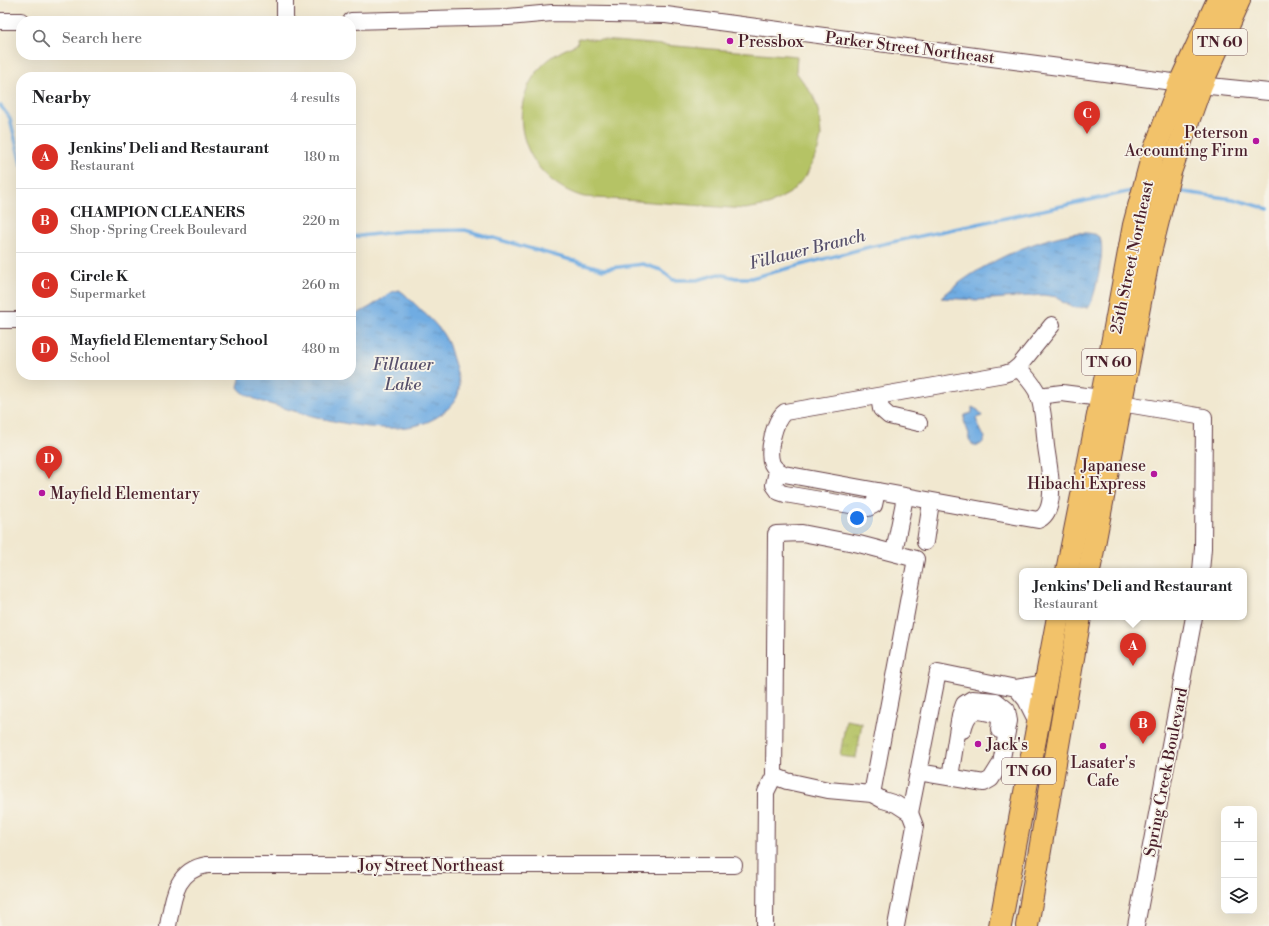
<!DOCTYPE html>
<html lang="en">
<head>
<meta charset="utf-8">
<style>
  :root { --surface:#fff; --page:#f2f2f2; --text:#202124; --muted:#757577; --line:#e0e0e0; --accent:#d93025 }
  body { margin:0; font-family:"Libre Bodoni",serif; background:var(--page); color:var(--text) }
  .controls { position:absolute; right:12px; bottom:12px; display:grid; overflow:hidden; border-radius:8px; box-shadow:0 4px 16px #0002 }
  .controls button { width:36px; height:36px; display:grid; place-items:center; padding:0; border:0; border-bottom:1px solid var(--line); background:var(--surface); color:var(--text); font:20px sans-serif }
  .you { position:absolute; left:857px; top:518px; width:14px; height:14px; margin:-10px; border:3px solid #fff; border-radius:50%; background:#1a73e8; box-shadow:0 0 0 6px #1a73e833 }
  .badge { display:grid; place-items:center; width:26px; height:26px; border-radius:50%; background:var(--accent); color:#fff; font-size:13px; font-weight:700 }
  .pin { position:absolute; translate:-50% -33px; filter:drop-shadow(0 1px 2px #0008) }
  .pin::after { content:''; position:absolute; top:21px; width:14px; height:12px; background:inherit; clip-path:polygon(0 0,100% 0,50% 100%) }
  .popup { position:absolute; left:1019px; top:568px; width:228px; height:52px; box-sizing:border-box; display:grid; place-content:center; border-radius:8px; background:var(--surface); filter:drop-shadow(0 1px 3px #0005); font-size:13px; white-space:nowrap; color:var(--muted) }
  .popup b { font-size:15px; color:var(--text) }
  .popup::after { content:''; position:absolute; left:50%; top:100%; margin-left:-8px; border:8px solid transparent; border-top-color:var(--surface) }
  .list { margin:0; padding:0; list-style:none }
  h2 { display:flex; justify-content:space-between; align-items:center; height:52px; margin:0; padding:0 16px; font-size:17px }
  h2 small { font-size:13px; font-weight:400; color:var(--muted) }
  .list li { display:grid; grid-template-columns:26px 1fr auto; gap:12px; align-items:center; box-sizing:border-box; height:64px; padding:0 16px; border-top:1px solid var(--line) }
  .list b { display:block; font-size:15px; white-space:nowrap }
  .list p { margin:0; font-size:13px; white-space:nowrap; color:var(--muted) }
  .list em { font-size:13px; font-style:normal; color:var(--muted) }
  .icon { flex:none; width:22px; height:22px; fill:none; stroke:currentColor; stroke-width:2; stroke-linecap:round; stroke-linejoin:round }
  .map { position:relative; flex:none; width:1269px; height:926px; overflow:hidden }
  .search { position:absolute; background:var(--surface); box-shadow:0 4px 16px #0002; left:16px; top:16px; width:340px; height:44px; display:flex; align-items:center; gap:10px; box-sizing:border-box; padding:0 14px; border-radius:16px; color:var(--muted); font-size:15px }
  .panel { position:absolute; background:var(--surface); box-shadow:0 4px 16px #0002; left:16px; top:72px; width:340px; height:308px; border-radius:16px }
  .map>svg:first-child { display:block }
  .grass { fill:url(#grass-tufts); stroke:#807148 }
  .garden { fill:#b5c365; stroke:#807148 }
  .water { fill:url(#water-ripples); stroke:#5d6686 }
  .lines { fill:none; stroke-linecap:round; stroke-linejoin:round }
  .stream { stroke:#70ace2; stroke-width:3.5 }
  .minor-casing { stroke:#633d44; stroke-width:18 }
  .highway-casing { stroke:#633d44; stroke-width:24 }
  .minor { stroke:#fff; stroke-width:16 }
  .highway { stroke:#f2c26a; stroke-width:22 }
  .poi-dot { fill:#b5179e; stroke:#f7f3e8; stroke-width:1.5 }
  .labels { text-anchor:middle; stroke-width:3.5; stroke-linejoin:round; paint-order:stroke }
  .shield { fill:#f7f3e8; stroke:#7e5f64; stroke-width:1 }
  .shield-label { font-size:15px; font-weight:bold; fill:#4a1f2b }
  .poi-label { font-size:16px; fill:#4a1f2b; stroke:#f7f3e8; text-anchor:start }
  .street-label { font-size:16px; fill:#4a1f2b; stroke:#f7f3e8 }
  .water-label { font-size:17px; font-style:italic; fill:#57506b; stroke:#f7f3e8 }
</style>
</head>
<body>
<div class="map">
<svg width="1269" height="926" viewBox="0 0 1269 926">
  <defs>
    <pattern id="grass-tufts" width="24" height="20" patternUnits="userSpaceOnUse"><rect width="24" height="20" fill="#b5c365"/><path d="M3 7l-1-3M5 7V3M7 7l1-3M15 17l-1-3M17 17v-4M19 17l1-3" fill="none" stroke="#9da758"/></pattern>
    <pattern id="water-ripples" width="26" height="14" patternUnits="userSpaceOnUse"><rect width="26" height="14" fill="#70ace2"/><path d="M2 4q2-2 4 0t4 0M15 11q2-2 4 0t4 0" fill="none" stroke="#5e8bb7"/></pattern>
  </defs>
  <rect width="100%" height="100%" fill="#f7f3e8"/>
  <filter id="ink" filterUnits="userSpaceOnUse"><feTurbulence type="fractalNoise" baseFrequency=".025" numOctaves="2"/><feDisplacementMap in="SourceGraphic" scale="8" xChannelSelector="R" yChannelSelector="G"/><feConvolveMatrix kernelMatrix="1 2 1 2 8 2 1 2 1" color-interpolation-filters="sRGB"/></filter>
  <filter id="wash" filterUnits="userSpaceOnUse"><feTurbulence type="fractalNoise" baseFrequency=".012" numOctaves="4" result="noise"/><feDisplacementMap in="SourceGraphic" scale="16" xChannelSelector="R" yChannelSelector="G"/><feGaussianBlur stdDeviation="0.9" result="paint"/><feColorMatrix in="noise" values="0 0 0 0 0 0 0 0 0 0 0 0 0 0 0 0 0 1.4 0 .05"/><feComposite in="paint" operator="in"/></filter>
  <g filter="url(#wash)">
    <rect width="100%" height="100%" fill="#f1e8d0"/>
    <!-- grass -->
    <path class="grass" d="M846,720L862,723L856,758L840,756Z"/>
    <!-- garden -->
    <path class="garden" d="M578,38L797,56L796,72L814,97L819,114L821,136L818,150L806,176L790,193L768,205L745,209L584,197C523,180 498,105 548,60C557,53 567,48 577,44Z"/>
    <!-- water -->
    <g class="water">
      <path d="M1077,233C1083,233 1094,232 1099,237C1107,245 1095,297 1089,307L1076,308L1062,302L1057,297L1043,295L978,300L941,298C974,267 1032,239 1077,233Z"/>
      <path d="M399,290C405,293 410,300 415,304C430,319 446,331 451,352C454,364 462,382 458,394C456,401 449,408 443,413C406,443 331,421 290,410C276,405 246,400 238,387L241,375H351V317L370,307L392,292Z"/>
      <path d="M972,407L978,410L982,416L976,418L980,431L985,437C983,450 966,447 969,434L964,421L965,415L972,413Z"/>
    </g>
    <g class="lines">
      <!-- stream -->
      <g class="stream">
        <path d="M0,105L10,118L21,164"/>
        <path d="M1177,191L1233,199L1269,209"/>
        <path d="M351,237L404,231L465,230L603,269L643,264L661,270L673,280H697L719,274L736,278H751L869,247L1132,191"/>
      </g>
    </g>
  </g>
  <g filter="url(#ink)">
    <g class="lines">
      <defs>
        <g id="minor">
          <path d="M285,0V21"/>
          <path d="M0,21H21"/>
          <path d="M351,21L508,17L552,13L666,15L1180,83L1269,92"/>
          <path d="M0,320H21"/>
          <path d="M1018,367C1025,376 1034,384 1038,394C1044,410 1044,429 1046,446C1048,464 1060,511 1038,520L784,474C779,471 775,470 772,464C767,452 774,420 785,412L1004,374L1013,371L1019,366L1052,325"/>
          <path d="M1038,396L1062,393L1101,398"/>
          <path d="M879,397L881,409L889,416L919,423"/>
          <path d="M1121,403L1204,417L1203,548L1201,571"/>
          <path d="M777,471L774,485L779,492L785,494L868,508L874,505L877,491"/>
          <path d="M925,542L931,502"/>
          <path d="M894,552L905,497"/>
          <path d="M1016,688L1026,700L1038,724"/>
          <path d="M963,730C969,706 978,710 997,715L1000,721L999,730"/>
          <path d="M918,772L984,783L991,779L1001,763L1009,721L1007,710L996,701L972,699L964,704L960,715L950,777"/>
          <path d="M774,776L787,781L828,790L872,794L883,800L896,804L910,813L915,826L896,926"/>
          <path d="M910,813L938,672L1016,688L1046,683"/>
          <path d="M168,926C173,899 175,870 207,865H734"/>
          <path d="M765,926L766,792L774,776L776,534L802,533L859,544L916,559L872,794"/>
          <path d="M1136,926L1194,617"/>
        </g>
        <g id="highway">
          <path d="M1067,571L1109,360L1134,225L1153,154L1180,83L1218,0"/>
          <path d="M1089,571L1147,265L1170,172L1201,85L1239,0"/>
          <path d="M1000,926L1058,617"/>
          <path d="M1027,926L1080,617"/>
        </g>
      </defs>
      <!-- minor casing -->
      <use href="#minor" class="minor-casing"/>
      <!-- highway casing -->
      <use href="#highway" class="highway-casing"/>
      <!-- minor -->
      <use href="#minor" class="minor"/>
      <!-- highway -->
      <use href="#highway" class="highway"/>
    </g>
  </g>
  <!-- markers -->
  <g class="poi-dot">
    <circle cx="730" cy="41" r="4"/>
    <circle cx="1256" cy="141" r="4"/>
    <circle cx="1154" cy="474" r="4"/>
    <circle cx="42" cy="493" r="4"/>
    <circle cx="978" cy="744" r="4"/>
    <circle cx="1103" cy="746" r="4"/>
  </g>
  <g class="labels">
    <!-- shield labels -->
    <g class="shield">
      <rect x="1193" y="29" width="54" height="26" rx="3"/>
      <rect x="1082" y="349" width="54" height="26" rx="3"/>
      <rect x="1002" y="758" width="54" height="26" rx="3"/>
    </g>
    <g class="shield-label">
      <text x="1220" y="47">TN 60</text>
      <text x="1109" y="367">TN 60</text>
      <text x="1029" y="776">TN 60</text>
    </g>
    <!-- poi labels -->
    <g class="poi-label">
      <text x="738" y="47">Pressbox</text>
      <text x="1248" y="138" text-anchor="end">Peterson<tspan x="1248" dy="18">Accounting Firm</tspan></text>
      <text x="1146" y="471" text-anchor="end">Japanese<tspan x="1146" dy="18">Hibachi Express</tspan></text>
      <text x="50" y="499">Mayfield Elementary</text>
      <text x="986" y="750">Jack's</text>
      <text x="1103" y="768" text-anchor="middle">Lasater's<tspan x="1103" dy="18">Cafe</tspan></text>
    </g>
    <!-- street labels -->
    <g class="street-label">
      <text transform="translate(910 47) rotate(7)" y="6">Parker Street Northeast</text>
      <text transform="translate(1131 257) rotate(-78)" y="6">25th Street Northeast</text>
      <text transform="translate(1165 772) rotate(-79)" y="6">Spring Creek Boulevard</text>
      <text x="431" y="871">Joy Street Northeast</text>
    </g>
    <!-- water labels -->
    <g class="water-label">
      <text transform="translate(807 249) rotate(-14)" y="6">Fillauer Branch</text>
      <text x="403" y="370">Fillauer<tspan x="403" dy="20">Lake</tspan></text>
    </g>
  </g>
</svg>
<div class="controls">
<button>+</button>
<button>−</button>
<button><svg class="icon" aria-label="layers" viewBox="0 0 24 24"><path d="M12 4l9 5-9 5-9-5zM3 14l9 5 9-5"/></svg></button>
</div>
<div class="you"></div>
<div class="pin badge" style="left:1133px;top:666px">A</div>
<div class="popup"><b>Jenkins' Deli and Restaurant</b>Restaurant</div>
<div class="pin badge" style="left:1143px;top:744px">B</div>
<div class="pin badge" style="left:1087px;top:134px">C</div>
<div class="pin badge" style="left:49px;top:479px">D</div>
<div class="search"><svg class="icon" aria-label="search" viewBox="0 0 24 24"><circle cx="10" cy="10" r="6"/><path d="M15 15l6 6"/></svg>Search here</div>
<section class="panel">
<h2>Nearby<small>4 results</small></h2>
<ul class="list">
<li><span class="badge">A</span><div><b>Jenkins' Deli and Restaurant</b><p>Restaurant</p></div><em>180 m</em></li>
<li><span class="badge">B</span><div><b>CHAMPION CLEANERS</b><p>Shop · Spring Creek Boulevard</p></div><em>220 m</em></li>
<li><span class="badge">C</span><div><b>Circle K</b><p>Supermarket</p></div><em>260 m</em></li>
<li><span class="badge">D</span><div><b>Mayfield Elementary School</b><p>School</p></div><em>480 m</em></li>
</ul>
</section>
</div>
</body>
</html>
